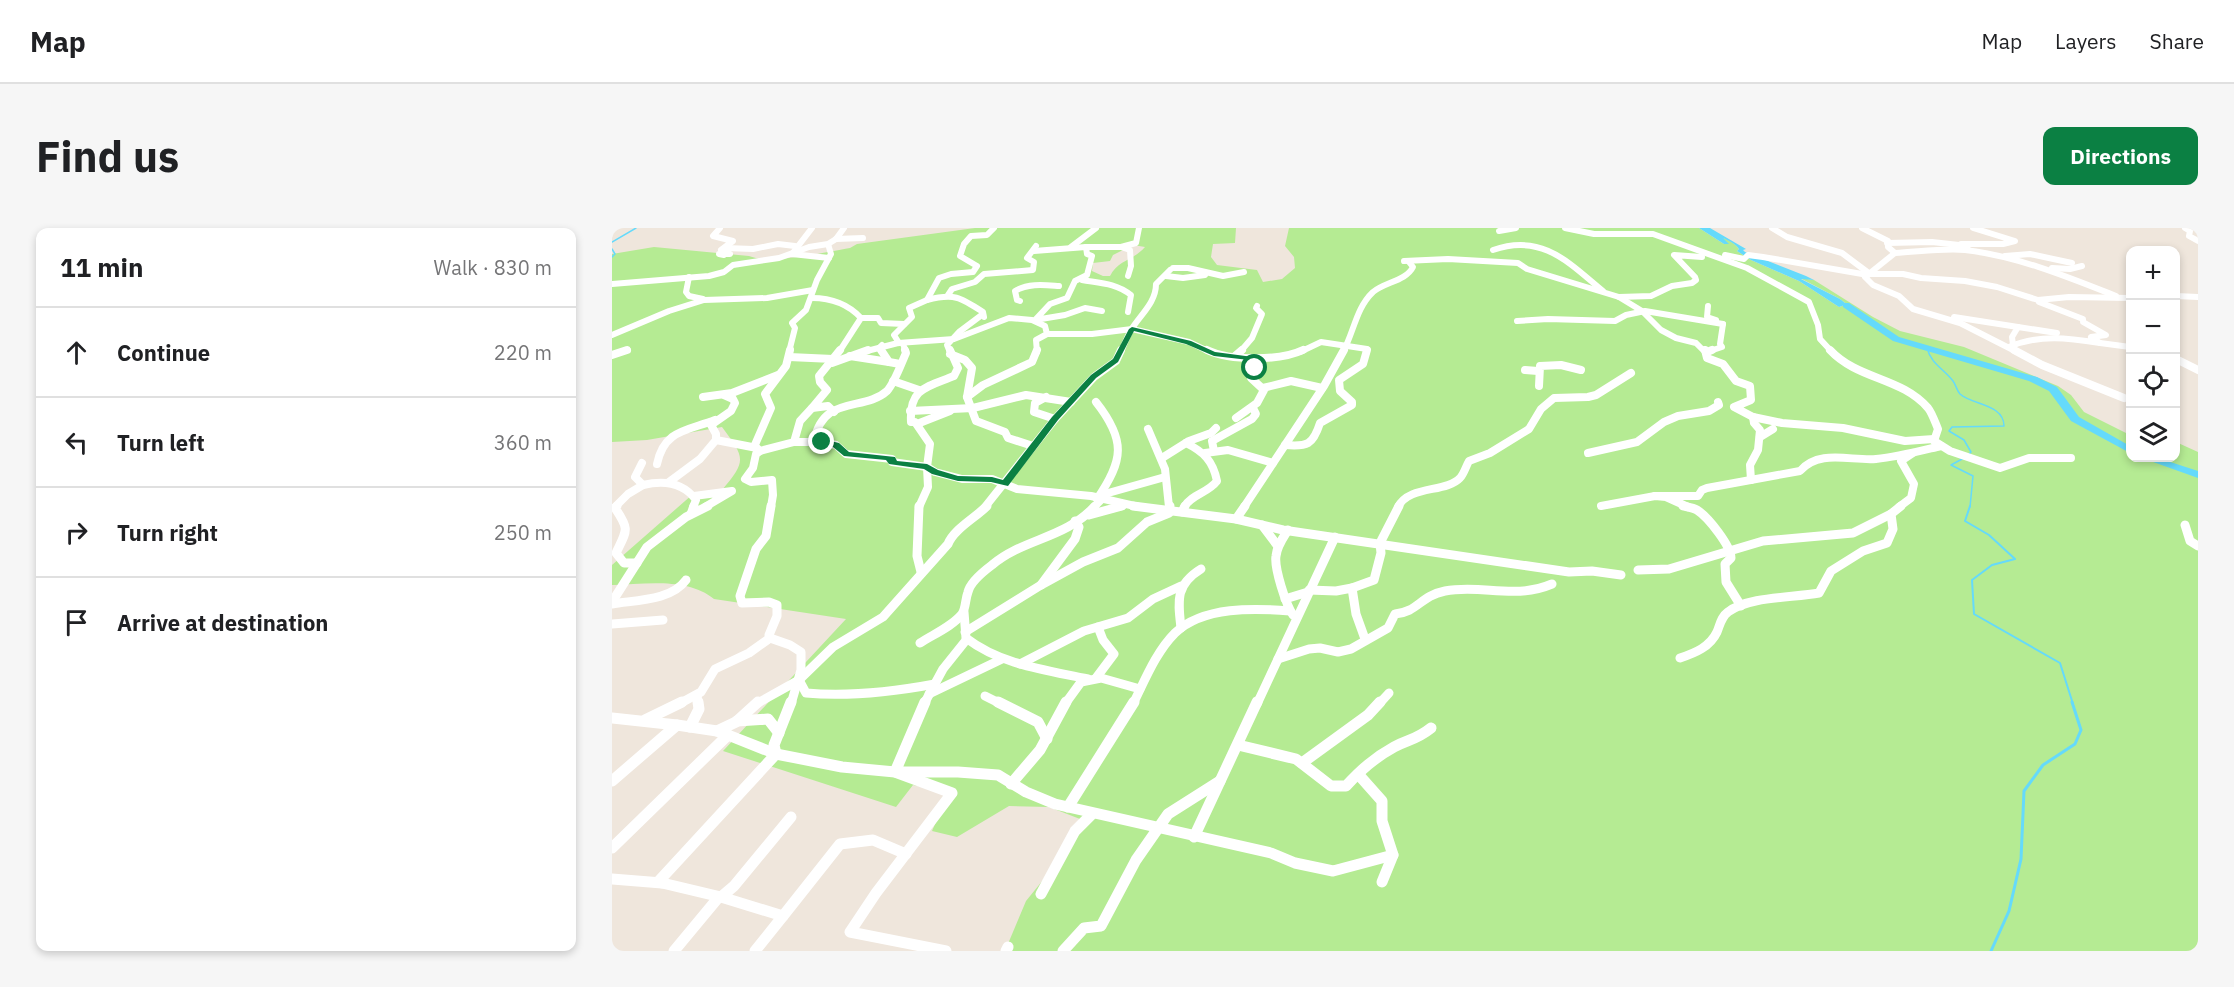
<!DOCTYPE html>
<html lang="en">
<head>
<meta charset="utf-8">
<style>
  :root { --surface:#fff; --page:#f6f6f6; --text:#202124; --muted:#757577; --line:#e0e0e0; --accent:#0b8043 }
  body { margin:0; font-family:"IBM Plex Sans",sans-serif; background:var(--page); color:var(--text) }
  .controls { position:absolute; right:18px; top:18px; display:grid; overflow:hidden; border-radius:12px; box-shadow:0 3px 9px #0003 }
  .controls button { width:54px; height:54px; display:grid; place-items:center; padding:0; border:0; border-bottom:2px solid var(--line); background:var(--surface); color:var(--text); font:30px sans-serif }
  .stop { position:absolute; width:18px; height:18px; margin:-14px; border:4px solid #0b8043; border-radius:50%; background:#fff }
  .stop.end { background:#0b8043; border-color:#fff; box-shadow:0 2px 6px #0008 }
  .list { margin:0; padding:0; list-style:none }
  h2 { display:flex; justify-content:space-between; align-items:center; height:78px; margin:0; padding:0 24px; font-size:26px }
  h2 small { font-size:20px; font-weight:400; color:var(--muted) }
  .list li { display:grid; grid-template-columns:39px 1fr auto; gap:18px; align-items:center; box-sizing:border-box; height:90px; padding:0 24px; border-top:2px solid var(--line) }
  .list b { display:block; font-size:22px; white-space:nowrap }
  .list em { font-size:20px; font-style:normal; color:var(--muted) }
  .icon { flex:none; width:33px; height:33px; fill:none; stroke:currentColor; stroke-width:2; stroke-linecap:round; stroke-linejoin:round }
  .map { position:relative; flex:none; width:1586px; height:723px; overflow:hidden; border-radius:12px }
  header { display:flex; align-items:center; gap:36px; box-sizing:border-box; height:84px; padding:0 30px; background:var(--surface); border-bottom:2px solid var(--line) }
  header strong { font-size:28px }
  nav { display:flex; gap:33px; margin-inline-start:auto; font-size:21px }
  .intro { display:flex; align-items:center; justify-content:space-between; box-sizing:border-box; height:144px; padding:0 36px }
  h1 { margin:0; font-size:42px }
  .button { padding:15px 27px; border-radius:12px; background:var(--accent); color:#fff; font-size:21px; font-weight:700 }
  main { display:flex; gap:36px; padding:0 36px }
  aside { flex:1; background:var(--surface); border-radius:12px; box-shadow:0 3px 9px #0003 }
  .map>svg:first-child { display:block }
  .green { fill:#b5eb93; fill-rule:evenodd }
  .water { fill:#65dafb }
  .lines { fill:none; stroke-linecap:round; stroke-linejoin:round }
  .stream-far2 { stroke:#65dafb; stroke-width:1.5 }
  .stream-far1 { stroke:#65dafb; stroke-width:2 }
  .stream { stroke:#65dafb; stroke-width:3 }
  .river { fill:#65dafb; fill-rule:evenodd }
  .street-far3 { stroke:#fff; stroke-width:6 }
  .street-far2 { stroke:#fff; stroke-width:8 }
  .street-far1 { stroke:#fff; stroke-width:9 }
  .street { stroke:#fff; stroke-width:11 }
  .route { fill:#0b8043 }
</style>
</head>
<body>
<header>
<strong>Map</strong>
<nav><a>Map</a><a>Layers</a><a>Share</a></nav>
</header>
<div class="intro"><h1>Find us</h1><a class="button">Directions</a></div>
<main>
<aside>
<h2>11 min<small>Walk · 830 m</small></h2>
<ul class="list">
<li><svg class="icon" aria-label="ahead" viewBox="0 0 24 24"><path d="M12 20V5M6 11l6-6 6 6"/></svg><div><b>Continue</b></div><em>220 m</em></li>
<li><svg class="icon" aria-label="left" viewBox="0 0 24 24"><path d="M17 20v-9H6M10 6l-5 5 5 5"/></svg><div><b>Turn left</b></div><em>360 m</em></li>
<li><svg class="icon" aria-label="right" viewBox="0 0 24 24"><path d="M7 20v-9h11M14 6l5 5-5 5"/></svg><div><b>Turn right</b></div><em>250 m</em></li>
<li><svg class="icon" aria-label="arrive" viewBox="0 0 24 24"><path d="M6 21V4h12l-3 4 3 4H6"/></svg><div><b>Arrive at destination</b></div></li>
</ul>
</aside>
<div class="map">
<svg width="1586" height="723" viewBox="0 0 1586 723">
  <rect width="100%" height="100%" fill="#efe6dc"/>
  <!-- green -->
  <path class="green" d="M363,0H624L623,15L601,16L599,29L605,37L645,42L651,54L670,51L683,40L682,29L673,18L677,0H1087L1112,16L1110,9C1116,12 1123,15 1127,21L1125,23L1139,32L1187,53L1227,79L1233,77L1280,110L1292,112L1280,109L1265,95L1252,90L1228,71L1188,50L1202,52L1261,89L1288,103L1352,119L1446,158L1459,167L1472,184L1518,207V230H1564V214L1586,224V723H393L414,673L431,652L468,591L437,579L397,578L345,609L320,603L337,564L301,557L284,579L111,523L234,391L102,371C76,349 32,356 0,357V337L81,266L110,262C136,232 132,229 110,199L35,212L0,214V26L42,19L137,28C159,37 213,24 238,20L245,16ZM521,17L533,19C522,32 506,32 498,48H491L480,43L481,35L498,33L501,27Z"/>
  <!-- water -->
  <path class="water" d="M1087,0H1098L1134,21L1131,22L1133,24L1194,48L1202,52L1189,51L1228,71L1252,90L1266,96L1280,109L1296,113L1280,110L1233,77L1227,79L1187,53L1139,32L1125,23L1127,21C1123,15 1117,13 1111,10L1117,16H1112Z"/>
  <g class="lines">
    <!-- stream-far2 -->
    <g class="stream-far2">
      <path d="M0,14L24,0"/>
      <path d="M0,21L3,26L0,29"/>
      <path d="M1315,120C1319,136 1332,141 1341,153C1344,157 1345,163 1348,166C1360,177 1392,176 1392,198L1340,199L1337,203L1352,212L1359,224L1356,227"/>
      <path d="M1352,230L1339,237L1361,248L1358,279"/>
    </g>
    <!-- stream-far1 -->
    <path class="stream-far1" d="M1358,278L1353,293L1377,307L1403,331L1380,337L1360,352L1362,386L1448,435L1461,476"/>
    <!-- stream -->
    <path class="stream" d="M1379,723L1397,683L1409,631L1412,563L1431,537L1463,516L1469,502L1460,474"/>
    <!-- river -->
    <g class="river">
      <path d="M1231,75H1237L1287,109L1425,149L1445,159L1467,189L1518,218V225L1459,193L1437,163L1417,153L1281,113L1231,79Z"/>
      <path d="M1530,230H1546L1586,243V250Z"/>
    </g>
    <!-- street-far3 -->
    <g class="street-far3">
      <path d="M108,0L101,8L121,13L109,22L118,26H107L112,27"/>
      <path d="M200,0L180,26L217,30"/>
      <path d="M953,0L982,6H1041L1135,40L1197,74L1206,97L1208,111L1220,124"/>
      <path d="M1160,0L1175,9L1230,25L1258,46H1291L1309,50L1353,53L1385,59L1426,72L1457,69L1518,70"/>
      <path d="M1250,0L1276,13V19L1283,25L1253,49L1261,57L1287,68L1301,81L1348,95L1405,124"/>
      <path d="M1573,0L1578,3L1577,8L1586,13"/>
      <path d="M887,3L904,0"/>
      <path d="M224,11L251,10"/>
      <path d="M1275,15L1320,14L1356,18"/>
      <path d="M1349,16H1391L1403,13L1361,0"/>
      <path d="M459,19L484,0"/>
      <path d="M474,19H509L524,15L527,0"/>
      <path d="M509,19L518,22L519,38L516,48"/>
      <path d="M113,20L141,21L166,16L183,18"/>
      <path d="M881,22C930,5 956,34 991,63"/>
      <path d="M422,23L474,19L475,26L480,28L475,47L463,53L455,70L438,76L423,92L453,87L473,80L490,83"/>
      <path d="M1283,25C1306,24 1330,20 1353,22C1405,28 1456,49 1504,68"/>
      <path d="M1113,27L1132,31L1136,27L1151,29L1256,47"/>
      <path d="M1393,28L1418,26L1460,35"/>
      <path d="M792,33L836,31L906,35L915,41L1007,69L1030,83L1049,102L1064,110L1084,115L1093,124"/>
      <path d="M561,40H576L611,48L632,44"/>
      <path d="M1440,40L1458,41L1470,38"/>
      <path d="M554,48L571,50L593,47"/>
      <path d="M77,49L74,64L77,68L91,71"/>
      <path d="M470,52C488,55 504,55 519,67L516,84"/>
      <path d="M0,56L97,48L112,44L121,37L167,30L197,19L216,16L224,11L232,0"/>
      <path d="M336,67L340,61L363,54L372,46L421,42L422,34L415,30L424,18"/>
      <path d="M1564,68L1586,69"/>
      <path d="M1007,69L1039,68L1060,58L1080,55L1084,52L1083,49L1062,27L1090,29"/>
      <path d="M200,70C219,70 236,76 249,90H266L269,95L292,96"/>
      <path d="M315,72C342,65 348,69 371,84L372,89"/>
      <path d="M408,73L405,72L403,63C417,55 432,57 447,58"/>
      <path d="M1096,78L1095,89L1104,92"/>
      <path d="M1342,89L1406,99L1400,109L1401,117"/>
      <path d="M905,93L936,91L1003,93L1014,87L1033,83L1111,96"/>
      <path d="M1406,99L1445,105"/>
      <path d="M435,106H480L520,101L577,114L598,124"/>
      <path d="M0,107L57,83L92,72L155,70L201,62"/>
      <path d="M287,115L282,107L300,89L297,80L315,72L327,50L339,46L361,44L365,38L348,28L352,16L359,8L375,7L382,0"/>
      <path d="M1488,115L1518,119"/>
      <path d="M291,116L294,124"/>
      <path d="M1397,119C1427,106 1457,110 1488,115L1479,109L1494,107L1471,94V91L1427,74"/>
      <path d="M10,124L16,122"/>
      <path d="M177,124L183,100L180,95L194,82L205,52L219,26L216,16"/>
      <path d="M227,124L249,90"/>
      <path d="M251,124L286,115L342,111L397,90L420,92L433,98L435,106L424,112L425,124"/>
      <path d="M270,124L267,120L270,117"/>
      <path d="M338,124L335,117L347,104L371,86"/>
      <path d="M509,124C512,117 515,109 519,102C528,87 544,75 544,56L558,42"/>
      <path d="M628,124L640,110L650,86L644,80L645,78"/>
      <path d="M688,124L709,114L755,121V124"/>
      <path d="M731,124C742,104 744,80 761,64C773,54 794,53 801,39L797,34"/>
      <path d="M1095,124L1110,119L1108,116L1111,96"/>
    </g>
    <!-- street-far2 -->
    <g class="street-far2">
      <path d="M269,122L277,134L288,136"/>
      <path d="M595,122C618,133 668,133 691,122"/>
      <path d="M1093,122L1095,130L1111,136L1124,153L1138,158L1139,172L1122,179L1141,189L1170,195L1231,200L1293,213L1322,211"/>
      <path d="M1218,122C1246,152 1289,149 1316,180C1320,185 1323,194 1326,201L1322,213L1338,223L1388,240L1417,230H1459"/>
      <path d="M1402,122L1430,137L1512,170"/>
      <path d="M1095,124L1100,122"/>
      <path d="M338,126L353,132L360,140L355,169L364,193L393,204L396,210L421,218"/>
      <path d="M0,127L15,122"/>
      <path d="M238,128L277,134"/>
      <path d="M623,128L630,122"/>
      <path d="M177,129L221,131"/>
      <path d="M1564,131L1586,142"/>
      <path d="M220,135L256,122"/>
      <path d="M913,142L926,143"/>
      <path d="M281,153L307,162"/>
      <path d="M927,158L928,138L949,137L969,142"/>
      <path d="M651,160L679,153L710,160"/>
      <path d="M112,167L121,171L123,175L119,183L99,197L104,206V212L145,220L148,223L144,226L141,240L133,251L139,254L160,252L161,267L159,279"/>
      <path d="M91,169L120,165L166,147"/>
      <path d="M355,169L371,157L420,134L425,122"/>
      <path d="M434,169L423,175L422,184L443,191"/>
      <path d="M484,174C514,212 512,232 485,271"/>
      <path d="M298,183L361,180L414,167L459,174"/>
      <path d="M222,184L216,178L200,180L215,162L208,154L207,148L228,122"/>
      <path d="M624,190L645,175L652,162L639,150L646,134L639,130"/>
      <path d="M305,196L338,183"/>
      <path d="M536,201L553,241L557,279"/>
      <path d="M1148,209L1161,201"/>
      <path d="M202,213C211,166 252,184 275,163C283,154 289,136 294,125L293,122"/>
      <path d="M182,214L188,193L200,180"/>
      <path d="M673,217C695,219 701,217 708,195L740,177V174L728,163L727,152L751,136L755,122"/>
      <path d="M142,219L159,180L153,166L174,138L178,122"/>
      <path d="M148,223L182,214H210L224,217L234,226L280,231V234L315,239L323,244L350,251H380L405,261L479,268L527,279"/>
      <path d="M602,223L600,213L640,191L644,186L641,180"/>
      <path d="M593,225L616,222L661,235"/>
      <path d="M976,225L1025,214L1052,194L1066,188L1097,183L1107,177L1106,174"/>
      <path d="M550,230L577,213L599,205L604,200"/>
      <path d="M45,236C52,202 74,203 103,192"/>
      <path d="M1139,252L1138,237L1146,222L1148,202L1142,195L1141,189"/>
      <path d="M57,254L88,231L104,212"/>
      <path d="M31,257C52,252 71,254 84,272L81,279"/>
      <path d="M489,267L553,249"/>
      <path d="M82,268L120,263L93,279"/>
      <path d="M1043,268H1086L1090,262L1095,260L1188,243C1207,221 1238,233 1264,231C1286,229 1308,223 1329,218"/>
      <path d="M989,278L1043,268L1054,269L1076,279"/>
      <path d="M3,279L16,266L31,257L23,249L30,235"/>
      <path d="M307,279L316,259L315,239L318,216L303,194H299C297,160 315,159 342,148L346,140L338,122"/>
      <path d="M373,279L443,191L482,149L504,133L509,122"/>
      <path d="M482,279L489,272"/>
      <path d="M505,279L510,278"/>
      <path d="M572,279C580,266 596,265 605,253C601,233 592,224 574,215"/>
      <path d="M632,279L712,158L732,122"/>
      <path d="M786,279C797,257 834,265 848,250C852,246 854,238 857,233L878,225L917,201L929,181L942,170L976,169L984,167L1019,145"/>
      <path d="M1287,279L1299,270L1302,256L1289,233L1301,225"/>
    </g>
    <!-- street-far1 -->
    <g class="street-far1">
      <path d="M5,278L3,280C18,302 15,302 4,325L12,335H25"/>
      <path d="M159,278L154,308L144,321L128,368L130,375L157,374L165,377V388L157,407L158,410L178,417L189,424V442L179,476"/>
      <path d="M307,278L305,328L309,344"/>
      <path d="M521,278L624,291L671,302L957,344L980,343L1009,347"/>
      <path d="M1071,278C1075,279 1081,280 1085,282C1096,289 1119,318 1119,330L1113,336L1114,354L1129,378"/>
      <path d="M570,284L573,278"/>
      <path d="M79,286L82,278"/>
      <path d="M477,287L510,278"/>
      <path d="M624,291L633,278"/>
      <path d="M650,297L665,317"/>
      <path d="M1573,297L1578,313L1586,318"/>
      <path d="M676,302C671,310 665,318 664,328C662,340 674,377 681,387"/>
      <path d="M1026,342L1057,341L1151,313L1241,305L1279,286"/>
      <path d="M429,357L471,334L506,320L535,294L557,285L558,278"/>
      <path d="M697,362L724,363L740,360"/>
      <path d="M673,371L696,364"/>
      <path d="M0,374L35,319L74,289L96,278"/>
      <path d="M0,376C23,372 59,373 74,352"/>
      <path d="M352,384L354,410C389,437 434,442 476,451"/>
      <path d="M0,396L51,392"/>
      <path d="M569,400C566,373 563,357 589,341"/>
      <path d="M353,404L429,357L463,311L467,299L463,293"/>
      <path d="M753,411L744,386L740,360L762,352L769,325L768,315L787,278"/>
      <path d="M308,415C320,407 341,398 350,386C354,380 353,372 356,364C358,355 372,343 380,337C412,310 453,311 483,278"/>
      <path d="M1068,430C1083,425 1098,419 1105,404C1108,397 1109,389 1116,384C1137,368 1181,370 1207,365L1219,343L1251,323L1275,315L1281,301L1279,286L1289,278"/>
      <path d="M666,431L697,421L708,420L726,424L739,421L776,400L783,386C806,384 808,368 833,363C870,356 902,372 940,356"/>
      <path d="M408,436L472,403L516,390L541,371L569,358"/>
      <path d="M484,450L502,426L491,412L486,399"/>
      <path d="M187,452L194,465C238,469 280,464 323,456"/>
      <path d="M317,466L390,431"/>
      <path d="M85,467L86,476"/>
      <path d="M373,468L389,476"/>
      <path d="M67,476L89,464L103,441L137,425L158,410"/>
      <path d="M144,476L187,452L221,419L271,389L336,316C342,301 363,290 375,278"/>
      <path d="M312,476L331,441L355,411"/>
      <path d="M453,476L469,454L489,450L528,461"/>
      <path d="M521,476C533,452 544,424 563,405C591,378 643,380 678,383"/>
      <path d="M645,476L723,309"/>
      <path d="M767,476L777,465"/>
    </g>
    <!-- street -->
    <g class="street">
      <path d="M313,474L283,544H346L386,547L414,564L443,576L659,625L683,635L721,643L781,627"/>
      <path d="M386,474L426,494L435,511"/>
      <path d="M0,490L65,497"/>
      <path d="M33,492L70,474"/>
      <path d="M125,493L156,491L167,505"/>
      <path d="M78,499L87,481L86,474"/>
      <path d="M105,503L124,494L146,474"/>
      <path d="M116,507L164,526L230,539L283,544L340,565L264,665L238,704L334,723"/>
      <path d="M626,517L684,531L719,558H734C749,542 762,530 782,519C797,511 804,512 819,500"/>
      <path d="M690,535L756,487L768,474"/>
      <path d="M746,546L770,573V593L781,627L770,654"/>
      <path d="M0,553L65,497L105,503L116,507L0,620"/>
      <path d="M399,556L428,522L454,474"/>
      <path d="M456,579L522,474"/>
      <path d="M179,589L122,658L109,669L171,688L228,616L261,612L294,626"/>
      <path d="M582,609L645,474"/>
      <path d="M0,651L50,655"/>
      <path d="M429,666L463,603L480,586"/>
      <path d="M109,669L46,654L164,526L162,517L179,474"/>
      <path d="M62,723L106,670"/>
      <path d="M143,723L171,688"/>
      <path d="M394,723L396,719"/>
      <path d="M451,723L472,700L489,698L524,632L556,586L608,553"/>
    </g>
  </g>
  <!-- route -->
  <path class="route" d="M520,99L579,113L603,124L641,129L650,134L643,142L639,140L642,135L637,132L602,128L574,116L522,103L506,134L484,150L446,192L396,258L379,254L346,253L320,246L312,241L277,236L274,232L232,228L221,219L206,214L210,211L227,215L237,224L283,229L285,233L315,236L326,242L346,248L380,249L391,252L440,189L479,147L501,131L517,101Z"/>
</svg>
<div class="controls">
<button>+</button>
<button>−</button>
<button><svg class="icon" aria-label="locate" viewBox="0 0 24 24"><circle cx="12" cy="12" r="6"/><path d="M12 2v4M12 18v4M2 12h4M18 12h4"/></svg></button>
<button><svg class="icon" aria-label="layers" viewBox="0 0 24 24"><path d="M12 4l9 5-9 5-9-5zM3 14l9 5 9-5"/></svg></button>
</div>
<div class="stop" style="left:643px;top:140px"></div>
<div class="stop end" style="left:210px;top:214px"></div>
</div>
</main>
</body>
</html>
